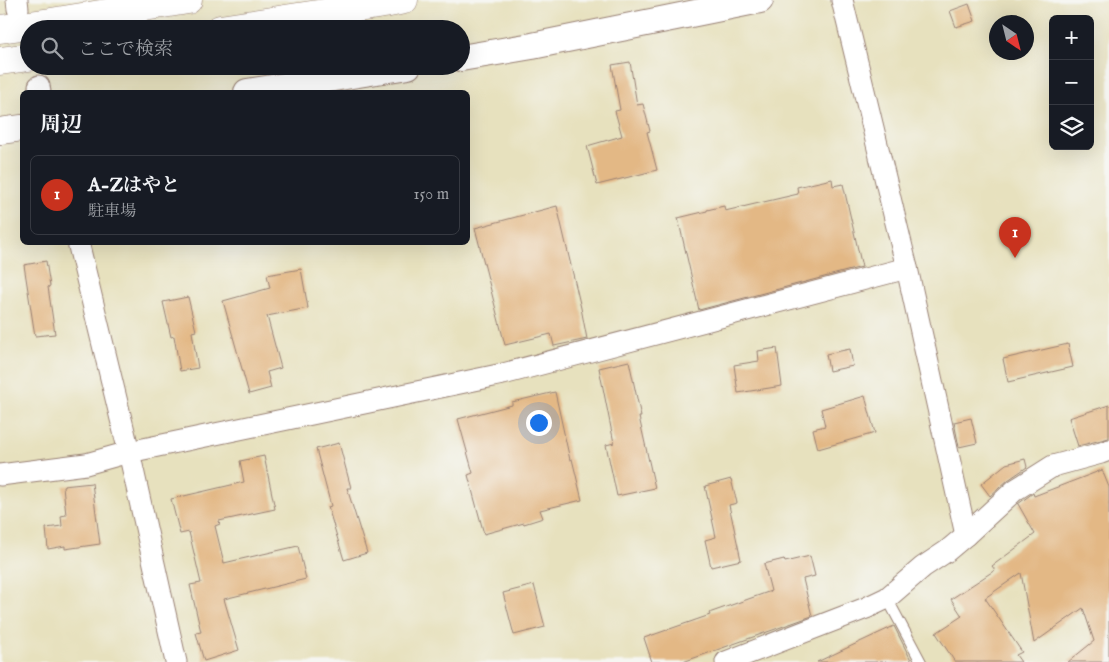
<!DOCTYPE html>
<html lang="ja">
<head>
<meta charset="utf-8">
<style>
  :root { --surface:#171b24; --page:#242831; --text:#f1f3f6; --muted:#9ea1a6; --line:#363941; --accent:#c8321e }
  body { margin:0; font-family:"IM FELL English","Noto Serif JP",serif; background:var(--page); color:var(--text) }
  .controls { position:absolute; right:15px; top:15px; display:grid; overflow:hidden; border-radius:8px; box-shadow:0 5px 20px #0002 }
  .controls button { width:45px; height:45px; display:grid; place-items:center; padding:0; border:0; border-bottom:1px solid var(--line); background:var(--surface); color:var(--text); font:25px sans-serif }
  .compass { position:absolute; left:989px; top:15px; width:45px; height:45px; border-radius:50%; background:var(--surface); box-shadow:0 5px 20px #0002; rotate:145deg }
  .you { position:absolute; left:538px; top:422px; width:18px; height:18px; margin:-12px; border:4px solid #fff; border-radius:50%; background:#1a73e8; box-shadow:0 0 0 8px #1a73e833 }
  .badge { display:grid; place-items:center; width:32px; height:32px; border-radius:50%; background:var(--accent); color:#fff; font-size:16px; font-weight:700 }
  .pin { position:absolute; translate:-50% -41px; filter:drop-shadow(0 1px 2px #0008) }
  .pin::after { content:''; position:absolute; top:26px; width:18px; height:15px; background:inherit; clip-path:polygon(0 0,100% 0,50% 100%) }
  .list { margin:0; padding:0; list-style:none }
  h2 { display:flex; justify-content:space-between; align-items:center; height:65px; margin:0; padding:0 20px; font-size:21px }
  h2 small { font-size:16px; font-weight:400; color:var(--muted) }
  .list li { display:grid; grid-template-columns:32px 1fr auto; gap:15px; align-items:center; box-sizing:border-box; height:80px; margin:0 10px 10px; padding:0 10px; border:1px solid var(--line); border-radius:8px }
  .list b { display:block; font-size:19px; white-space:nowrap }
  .list p { margin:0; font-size:16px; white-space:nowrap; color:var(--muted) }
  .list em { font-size:16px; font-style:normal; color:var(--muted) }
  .icon { flex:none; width:28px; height:28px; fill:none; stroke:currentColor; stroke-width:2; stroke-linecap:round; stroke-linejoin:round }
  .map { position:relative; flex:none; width:1109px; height:662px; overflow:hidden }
  .search { position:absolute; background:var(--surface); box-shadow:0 5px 20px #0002; left:20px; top:20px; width:450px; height:55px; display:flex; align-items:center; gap:12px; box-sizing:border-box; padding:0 18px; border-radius:28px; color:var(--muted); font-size:19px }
  .panel { position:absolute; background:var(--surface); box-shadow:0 5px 20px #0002; left:20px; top:90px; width:450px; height:155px; border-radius:8px }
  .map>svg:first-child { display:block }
  .building { fill:#e3b885 }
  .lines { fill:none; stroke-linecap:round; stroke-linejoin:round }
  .service-casing { stroke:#988074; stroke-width:12 }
  .minor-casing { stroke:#988074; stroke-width:23 }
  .tertiary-casing { stroke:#988074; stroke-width:28 }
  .motorway-casing { stroke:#988074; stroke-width:29 }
  .service { stroke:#fff; stroke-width:10 }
  .minor { stroke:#fff; stroke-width:21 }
  .tertiary { stroke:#fff; stroke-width:26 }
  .motorway { stroke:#fff; stroke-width:28 }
</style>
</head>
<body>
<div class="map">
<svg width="1109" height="662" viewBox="0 0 1109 662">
  <rect width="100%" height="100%" fill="#f6f6f2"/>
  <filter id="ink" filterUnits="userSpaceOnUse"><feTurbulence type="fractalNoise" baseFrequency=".02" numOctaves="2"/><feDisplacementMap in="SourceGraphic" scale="10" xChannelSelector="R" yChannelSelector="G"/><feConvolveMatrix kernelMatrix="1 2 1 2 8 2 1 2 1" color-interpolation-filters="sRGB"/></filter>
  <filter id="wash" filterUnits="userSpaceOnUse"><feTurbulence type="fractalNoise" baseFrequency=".0096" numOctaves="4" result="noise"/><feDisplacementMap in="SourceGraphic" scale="20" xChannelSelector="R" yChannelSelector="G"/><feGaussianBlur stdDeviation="1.12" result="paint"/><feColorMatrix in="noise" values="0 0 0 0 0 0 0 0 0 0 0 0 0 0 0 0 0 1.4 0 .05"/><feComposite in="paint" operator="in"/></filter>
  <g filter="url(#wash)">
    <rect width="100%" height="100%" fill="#e7e1be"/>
    <g id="blocks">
      <!-- building -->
      <g class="building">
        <path d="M969,4L975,21L956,27L950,11Z"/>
        <path d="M630,62L637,105L643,104L650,131L647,132L657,170L597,185L587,146L622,136L615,111L620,110L612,65Z"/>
        <path d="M832,179L833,186L843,184L862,267L699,310L678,218L707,211V210L724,206L725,211L798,194L797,187Z"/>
        <path d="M557,206L581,308L587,339L554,346L551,334L505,345L475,228Z"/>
        <path d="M46,261L50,286L48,287L55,334L35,336L24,265Z"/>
        <path d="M301,269L308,308L267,316L281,368L267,372L271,388L249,394L223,301L270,288L267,275Z"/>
        <path d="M188,297L196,331L192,332L198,368L180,371L174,336L171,337L163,302Z"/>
        <path d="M1068,344L1073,367L1008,382L1003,359Z"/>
        <path d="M777,348L782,386L738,393L734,365L759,361L758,351Z"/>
        <path d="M850,349L853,366L829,371L826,354Z"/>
        <path d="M629,361L641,417H639L655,488L617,496L606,445L614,443L599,368Z"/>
        <path d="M555,392L570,460L572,459L582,500L540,510L543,518L524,524V523L484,534L468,475L473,473L458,419L512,405V402Z"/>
        <path d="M865,396L875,433L818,449L813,429L825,426L821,409Z"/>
        <path d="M1109,405V438L1078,446L1069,418Z"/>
        <path d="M971,418L977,443L959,447L954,422Z"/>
        <path d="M339,443L351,488H347L367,553L344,560L328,507L331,506L316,449Z"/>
        <path d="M264,456L275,509L219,521L220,524L215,526L224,563L298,546L306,579L224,599L239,650L204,661L196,633L201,632L190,585L201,583L189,532L180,534L171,499L244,482L240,461Z"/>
        <path d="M1025,459L1027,467L1008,480L990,496L981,484L1006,464Z"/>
        <path d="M1102,470L1109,487V662H1068L1094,641L1083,608L1034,643L1021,573L985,598L1022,652L1016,655L1021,662H955L936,633L962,616L951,599L995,570L992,566L1035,534L1018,504L1033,493L1034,496Z"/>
        <path d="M731,479L737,503L729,505L741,560L711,567L705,540L716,537L705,486Z"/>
        <path d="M92,483L100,544L65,549V546L48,549L46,528L62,526L61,516L66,515L63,486Z"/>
        <path d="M810,556L815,576L803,579L812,616L683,662H652L644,638L710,615L709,613L771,591L764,564L784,559L785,562Z"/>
        <path d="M534,585L545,627L514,635L503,593Z"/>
        <path d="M894,626L912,662H817Z"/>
      </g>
    </g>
  </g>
  <g filter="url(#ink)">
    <use href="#blocks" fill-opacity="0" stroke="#988074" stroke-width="1"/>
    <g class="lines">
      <defs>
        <path id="service" d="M887,598L921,662"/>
        <g id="minor">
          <path d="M17,0L18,9"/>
          <path d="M842,0L907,268L966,535"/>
          <path d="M39,86L40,92"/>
          <path d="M78,242L129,452L176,662"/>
          <path d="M0,475L86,464L129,452L503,374L907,268"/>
          <path d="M726,662L866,608L887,598L923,567L947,551L966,535L1015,490L1053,466L1101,453L1109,450"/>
        </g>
        <g id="tertiary">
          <path d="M461,58L532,46L760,0"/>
          <path d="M247,92L408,66"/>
          <path d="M0,131L22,128"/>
        </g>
        <g id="motorway">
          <path d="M0,29L51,22L188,0"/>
          <path d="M220,29L384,4L404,0"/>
          <path d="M0,61L29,57"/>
        </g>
      </defs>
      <!-- service casing -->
      <use href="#service" class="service-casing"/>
      <!-- minor casing -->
      <use href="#minor" class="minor-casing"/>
      <!-- tertiary casing -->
      <use href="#tertiary" class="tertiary-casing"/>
      <!-- motorway casing -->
      <use href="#motorway" class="motorway-casing"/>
      <!-- service -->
      <use href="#service" class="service"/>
      <!-- minor -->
      <use href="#minor" class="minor"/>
      <!-- tertiary -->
      <use href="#tertiary" class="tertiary"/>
      <!-- motorway -->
      <use href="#motorway" class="motorway"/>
    </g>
  </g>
</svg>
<div class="controls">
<button>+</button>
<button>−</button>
<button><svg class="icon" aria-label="layers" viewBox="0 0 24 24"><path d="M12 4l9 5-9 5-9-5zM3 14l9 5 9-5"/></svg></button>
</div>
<svg class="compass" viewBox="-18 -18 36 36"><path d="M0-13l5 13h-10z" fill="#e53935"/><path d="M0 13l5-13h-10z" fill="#9ea1a6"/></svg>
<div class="you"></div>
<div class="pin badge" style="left:1015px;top:258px">1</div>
<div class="search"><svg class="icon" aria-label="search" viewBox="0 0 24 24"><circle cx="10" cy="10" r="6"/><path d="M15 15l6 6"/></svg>ここで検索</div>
<section class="panel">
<h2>周辺<small></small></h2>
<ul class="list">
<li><span class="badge">1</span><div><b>A-Zはやと</b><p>駐車場</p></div><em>150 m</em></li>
</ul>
</section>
</div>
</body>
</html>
